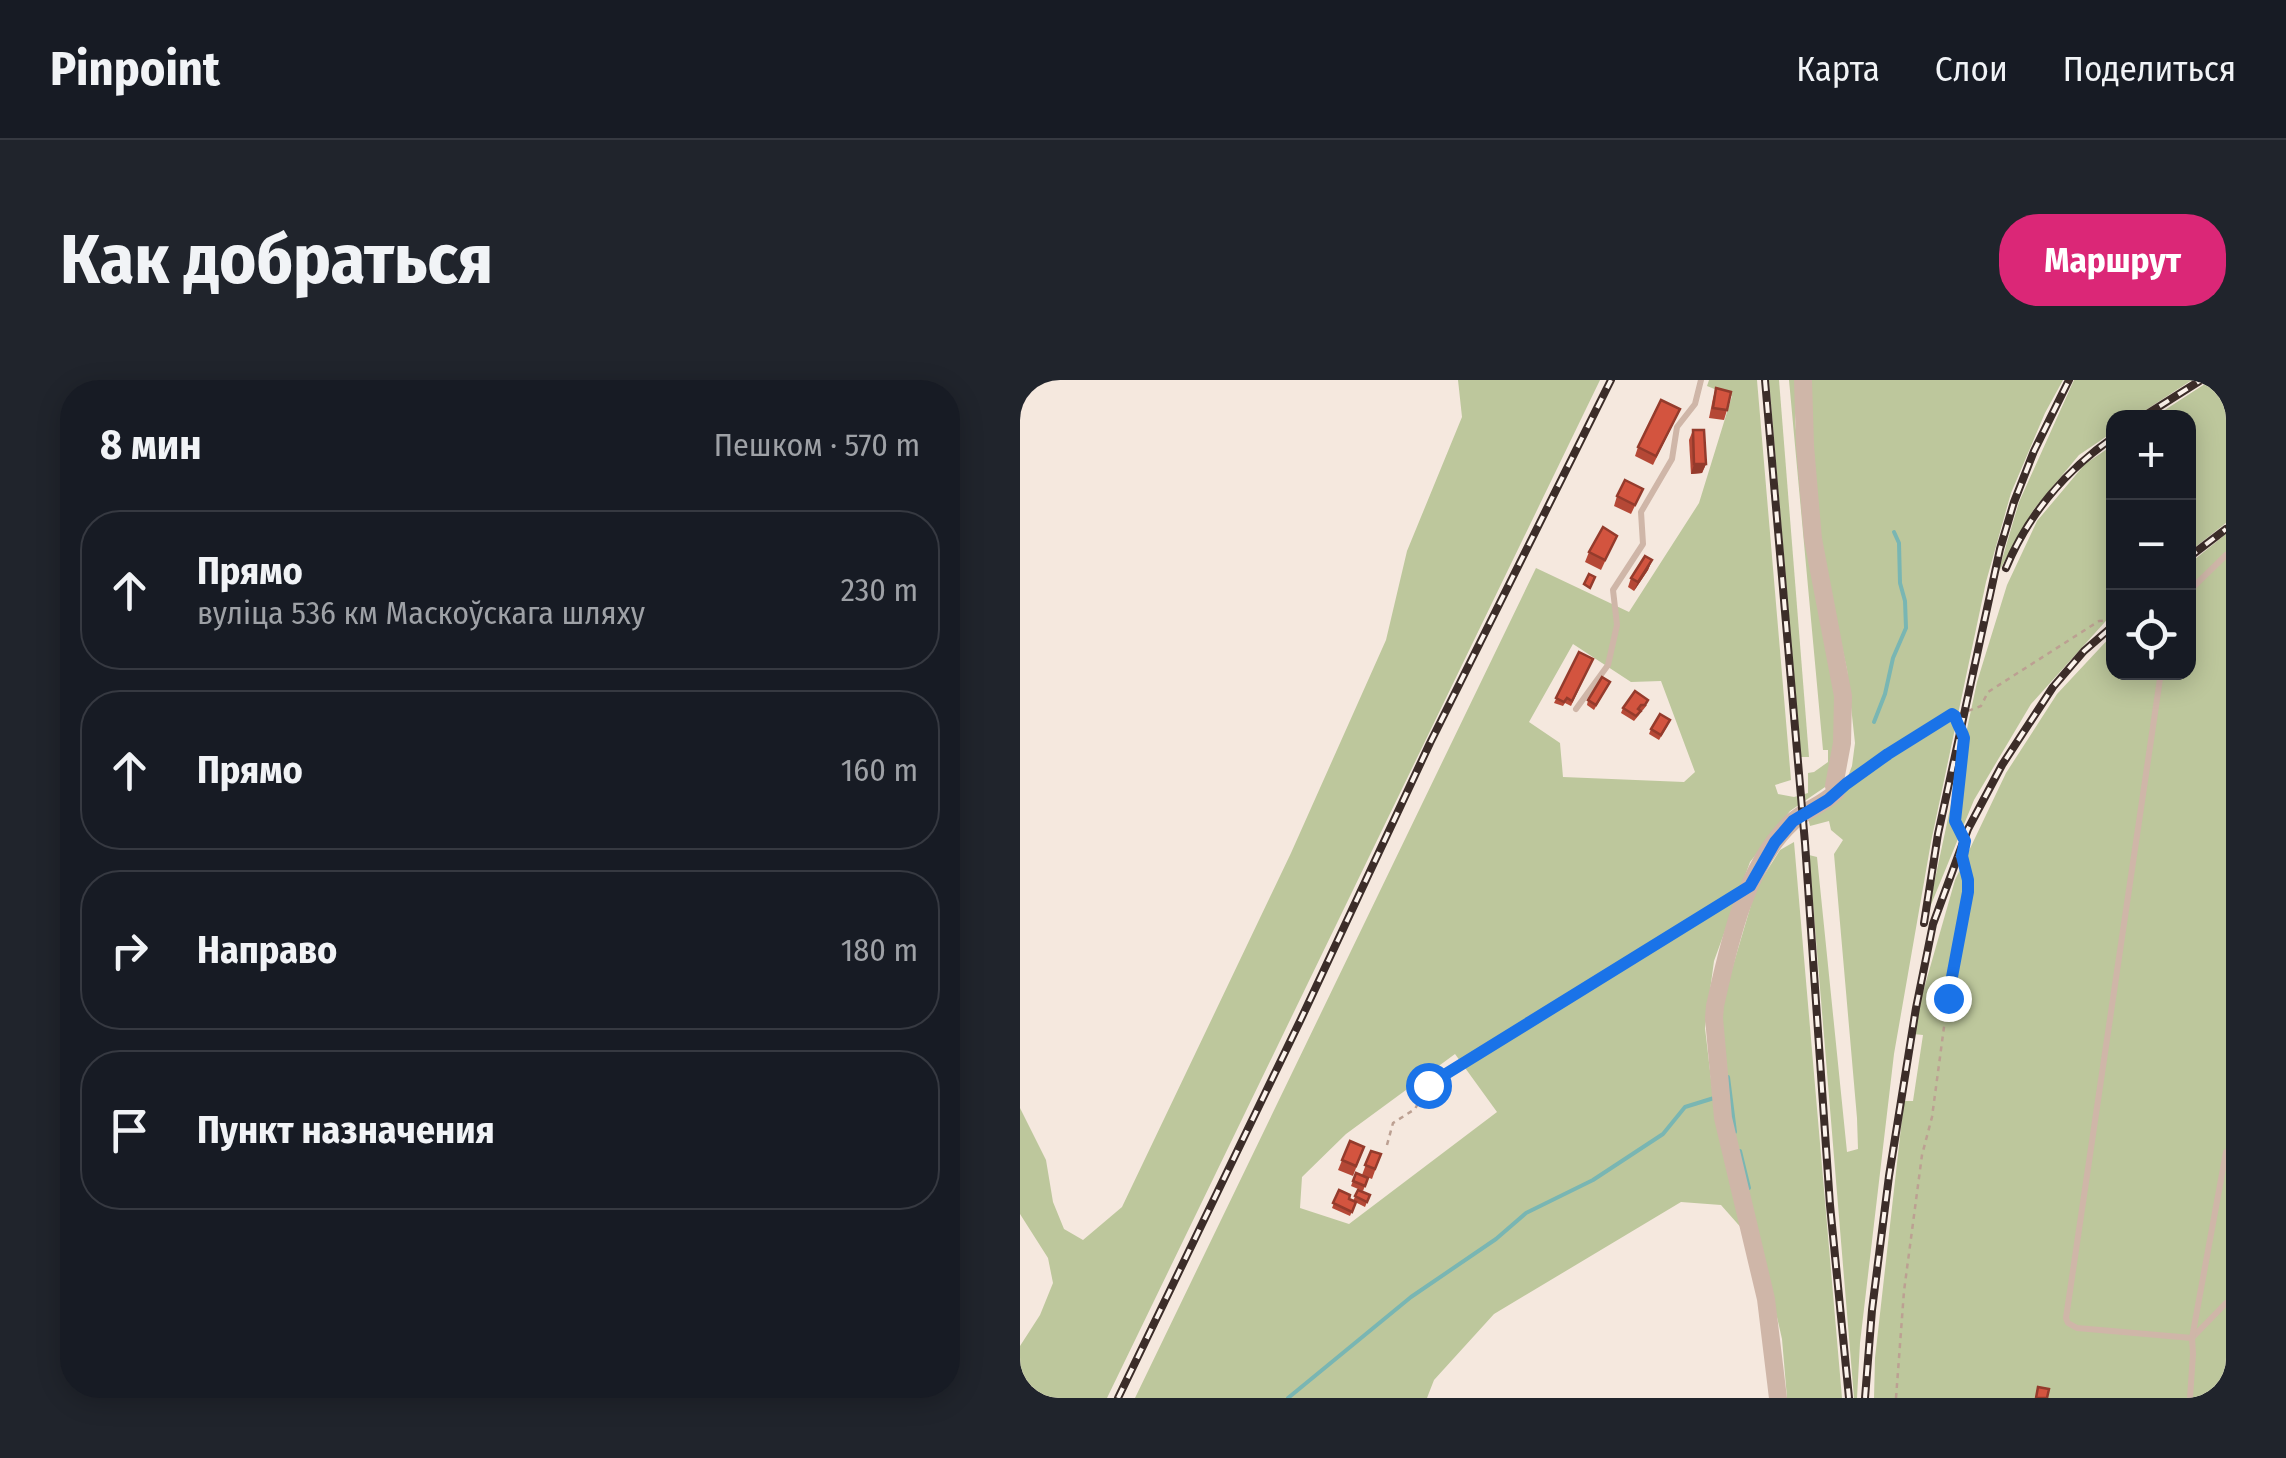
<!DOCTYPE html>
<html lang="ru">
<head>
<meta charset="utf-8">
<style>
  :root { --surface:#171b24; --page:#20242c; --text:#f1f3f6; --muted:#9ea1a6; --line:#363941; --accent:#db2777 }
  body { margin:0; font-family:"Fira Sans Condensed",sans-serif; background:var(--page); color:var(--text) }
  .controls { position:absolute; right:30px; top:30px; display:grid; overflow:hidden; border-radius:20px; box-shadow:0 5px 25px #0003 }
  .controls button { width:90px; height:90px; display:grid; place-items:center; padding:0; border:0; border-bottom:2px solid var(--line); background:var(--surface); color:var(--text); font:50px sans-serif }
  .stop { position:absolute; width:30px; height:30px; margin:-22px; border:8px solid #1a73e8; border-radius:50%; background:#fff }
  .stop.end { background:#1a73e8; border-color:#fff; box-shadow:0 2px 10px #0008 }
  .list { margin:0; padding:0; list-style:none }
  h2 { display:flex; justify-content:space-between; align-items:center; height:130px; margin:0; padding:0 40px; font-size:42px }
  h2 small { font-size:32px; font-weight:400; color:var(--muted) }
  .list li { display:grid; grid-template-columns:65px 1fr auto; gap:30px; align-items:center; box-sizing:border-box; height:160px; margin:0 20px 20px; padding:0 20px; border:2px solid var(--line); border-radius:40px }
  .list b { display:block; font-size:38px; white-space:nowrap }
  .list p { margin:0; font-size:32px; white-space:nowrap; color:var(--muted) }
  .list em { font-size:32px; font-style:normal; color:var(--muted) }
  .icon { flex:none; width:55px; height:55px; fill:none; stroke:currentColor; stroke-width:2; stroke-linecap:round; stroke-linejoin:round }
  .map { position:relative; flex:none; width:1206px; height:1018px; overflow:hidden; border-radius:40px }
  header { display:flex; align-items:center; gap:60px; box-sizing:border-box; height:140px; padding:0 50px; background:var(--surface); border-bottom:2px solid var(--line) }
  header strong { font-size:48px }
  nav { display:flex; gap:55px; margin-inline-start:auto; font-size:35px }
  .intro { display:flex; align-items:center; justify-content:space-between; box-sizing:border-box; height:240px; padding:0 60px }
  h1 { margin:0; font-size:70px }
  .button { padding:25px 45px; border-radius:40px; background:var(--accent); color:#fff; font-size:35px; font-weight:700 }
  main { display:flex; gap:60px; padding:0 60px }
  aside { flex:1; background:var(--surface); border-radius:40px; box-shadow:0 5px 25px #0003 }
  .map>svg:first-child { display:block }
  .green { fill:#bdc79c; fill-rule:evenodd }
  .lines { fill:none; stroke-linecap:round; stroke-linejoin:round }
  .stream { stroke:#79b6b3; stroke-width:4 }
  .path { stroke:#bca092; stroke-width:2.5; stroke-dasharray:5 5; stroke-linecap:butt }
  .service { stroke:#cfb6a8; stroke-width:6 }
  .tertiary { stroke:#cfb6a8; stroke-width:18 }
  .rail-casing { stroke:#3c2d29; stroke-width:8 }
  .rail { stroke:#fcf3ec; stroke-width:4; stroke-dasharray:11; stroke-linecap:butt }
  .wall { fill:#b54836 }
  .shaded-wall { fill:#943b2c }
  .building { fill:#d3543f; stroke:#943b2c; stroke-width:2.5 }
  .route { stroke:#1a73e8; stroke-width:12 }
</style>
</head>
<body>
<header>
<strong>Pinpoint</strong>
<nav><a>Карта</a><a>Слои</a><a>Поделиться</a></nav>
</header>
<div class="intro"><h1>Как добраться</h1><a class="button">Маршрут</a></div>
<main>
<aside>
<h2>8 мин<small>Пешком · 570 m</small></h2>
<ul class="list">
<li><svg class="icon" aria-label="ahead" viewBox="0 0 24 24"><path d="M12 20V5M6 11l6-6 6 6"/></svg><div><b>Прямо</b><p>вуліца 536 км Маскоўскага шляху</p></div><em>230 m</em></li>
<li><svg class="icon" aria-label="ahead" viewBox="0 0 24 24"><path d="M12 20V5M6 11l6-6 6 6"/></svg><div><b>Прямо</b></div><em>160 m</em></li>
<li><svg class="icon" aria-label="right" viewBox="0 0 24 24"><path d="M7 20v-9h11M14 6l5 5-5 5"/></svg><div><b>Направо</b></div><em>180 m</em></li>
<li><svg class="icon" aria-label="arrive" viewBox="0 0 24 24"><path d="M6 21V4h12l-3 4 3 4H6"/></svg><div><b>Пункт назначения</b></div></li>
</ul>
</aside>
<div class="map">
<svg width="1206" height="1018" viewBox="0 0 1206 1018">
  <rect width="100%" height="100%" fill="#f5e8de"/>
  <!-- green -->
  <g class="green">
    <path d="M438,0H580L87,1018H0V966L20,935L33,903L28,878L0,834V728L26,780L33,822L44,849L63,860L102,827L271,473L366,260L387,171L442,37Z"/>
    <path d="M689,0H737L771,400L755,405L758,414L774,417L788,413V393L794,392L808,382V370H803L769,0H776L775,41L788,166L815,303L818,364L808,405L770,431L730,482L694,581L685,648L696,742L724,851L701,825L661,822L474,934L414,1000L407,1018H115L516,188L609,232L679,123L712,16L687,6ZM553,264L611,302L641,301L675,392L664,402L543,397L540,363L509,342ZM435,674L477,732L329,844L280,828L282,797L326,754Z"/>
    <path d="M749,0H759L789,377H781Z"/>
    <path d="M789,0H1043L1025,33L991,113L966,202L911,462L874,674L840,963L837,1018H834L789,475L797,477L827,772L838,769L837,738L814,474L823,460L811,450L809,441L790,446L788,438L821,414L832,386L835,363L827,290L797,150Z"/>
    <path d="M1054,0H1172L1115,37L1094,38L1093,52L1059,75L1014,129L978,193L999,122Z"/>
    <path d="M1191,0H1206V143L1169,172L1168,38L1134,37Z"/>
    <path d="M1093,65V233L1011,324L954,420L908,532L957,302L987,205L1017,141L1065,84Z"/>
    <path d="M1206,154V1018H854L855,978L884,721H893L903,655L893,654L897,633L935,500L986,393L1037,314L1093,254L1094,292H1168L1169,184Z"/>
    <path d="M774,462L822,1018H767L762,959L715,754L704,673L702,623L736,508L760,470Z"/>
  </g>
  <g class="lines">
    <!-- stream -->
    <g class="stream">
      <path d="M854,342L865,314L873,278L886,248L885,221L880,203L879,163L874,152"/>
      <path d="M708,697L715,752"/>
      <path d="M720,771L729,808"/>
      <path d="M268,1018L391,917L476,859L506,833L573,800L643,754L665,727L694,718"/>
    </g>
    <!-- path -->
    <g class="path">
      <path d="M829,401L929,335L935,336L961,326L968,312L1079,241L1094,240"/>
      <path d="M367,765L373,743L395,729L408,705L708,520"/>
      <path d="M876,1018L884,911L902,775L912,737L928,617L948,512L949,500L942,476L945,461L935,441L944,359C942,350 938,346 935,336"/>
    </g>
    <!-- service -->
    <g class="service">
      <path d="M1168,212L1206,175"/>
      <path d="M1141,292L1046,938L1048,943L1057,948L1172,958L1206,923"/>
      <path d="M556,329L588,285L597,245L593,210L623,164L621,132L652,79L657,47L675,24L681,0"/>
      <path d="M1170,1018L1173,974L1172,958L1206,772"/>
    </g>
    <!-- tertiary -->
    <path class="tertiary" d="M758,1018L746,919L703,738L694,638L695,626C708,568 725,485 772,442C785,430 803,425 816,412L814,406L822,363L823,316L793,159L785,66L783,0"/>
    <defs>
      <g id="rail">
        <path d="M745,0L785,463L810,825L829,1018"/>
        <path d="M1121,38L1181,0"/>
        <path d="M1168,178L1206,149"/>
        <path d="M986,188C1008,135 1046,90 1094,57"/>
        <path d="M904,543L918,454L980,169L994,122L1014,71L1049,0"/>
        <path d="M98,1018L281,639L410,363L591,0"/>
        <path d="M845,1018L852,930L869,796L896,628L913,544L948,449L982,385L1033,307L1064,271L1094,245"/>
      </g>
    </defs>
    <!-- rail casing -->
    <use href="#rail" class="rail-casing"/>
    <!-- rail -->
    <use href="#rail" class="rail"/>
  </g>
  <!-- wall -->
  <g class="wall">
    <path d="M696,8L707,30L704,40L689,38L693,18Z"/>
    <path d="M656,38L633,85L615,76L618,67Z"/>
    <path d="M673,50L686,84L682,93L671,94L669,60Z"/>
    <path d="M623,109L611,134L594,126L597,116Z"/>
    <path d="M597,156L581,190L565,182L569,172Z"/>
    <path d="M632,180L628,190L614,211L608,207L611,198Z"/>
    <path d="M559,272L573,279L551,326L545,323L543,326L534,323Z"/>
    <path d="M590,302L574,330L567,325L568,320Z"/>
    <path d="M627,325L623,330H619L621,331L619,335L614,341L601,333L603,328Z"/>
    <path d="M648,345L639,360L629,354L631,349Z"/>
    <path d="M330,761L344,767L333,796L318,790Z"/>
    <path d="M351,771L361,774L352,799L342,795Z"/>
    <path d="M336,793L348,798L343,811L331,806Z"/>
    <path d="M319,810L329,819L336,822L330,836L312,828Z"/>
    <path d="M338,810L350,815L345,827L333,821Z"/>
  </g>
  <!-- shaded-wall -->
  <g class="shaded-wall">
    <path d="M674,84H686L682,93L671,94Z"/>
    <path d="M632,180L628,190L614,211L618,202Z"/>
  </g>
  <!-- building -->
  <g class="building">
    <path d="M696,8L711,12L707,30L693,28Z"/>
    <path d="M641,20L660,29L636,76L618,67Z"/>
    <path d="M673,50H684L686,84H674Z"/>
    <path d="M605,100L623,109L615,125L597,116Z"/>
    <path d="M583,147L597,156L585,180L569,172Z"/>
    <path d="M625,176L632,180L618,202L611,198Z"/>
    <path d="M569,194L575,197L570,208L564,204Z"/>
    <path d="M559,272L573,279L552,321L547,318L544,322L536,318Z"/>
    <path d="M582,297L590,302L576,325L568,320Z"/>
    <path d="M615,311L628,320L625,325H621L618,329L621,331L616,336L603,328Z"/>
    <path d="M640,334L650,340L641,355L631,349Z"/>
    <path d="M330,761L344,767L336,786L322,780Z"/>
    <path d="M351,771L361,774L355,789L345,785Z"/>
    <path d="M336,793L348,798L345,806L333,801Z"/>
    <path d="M319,810L330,815L329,819L336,822L332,832L313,823Z"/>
    <path d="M338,810L350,815L347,822L335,816Z"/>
    <path d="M1018,1007L1029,1009L1027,1018H1016Z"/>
  </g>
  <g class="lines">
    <!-- route -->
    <path class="route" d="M408,705L730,506L755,462L773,441L808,420L826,404L868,374L932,334L935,336C937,345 942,350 944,358L935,441L945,461L942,476L948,500V512L928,618"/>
  </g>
</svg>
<div class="controls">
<button>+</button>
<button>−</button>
<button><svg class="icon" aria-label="locate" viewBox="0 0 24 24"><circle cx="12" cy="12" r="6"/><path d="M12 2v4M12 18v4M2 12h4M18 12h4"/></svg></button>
</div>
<div class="stop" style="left:408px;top:705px"></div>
<div class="stop end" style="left:928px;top:618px"></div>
</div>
</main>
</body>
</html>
